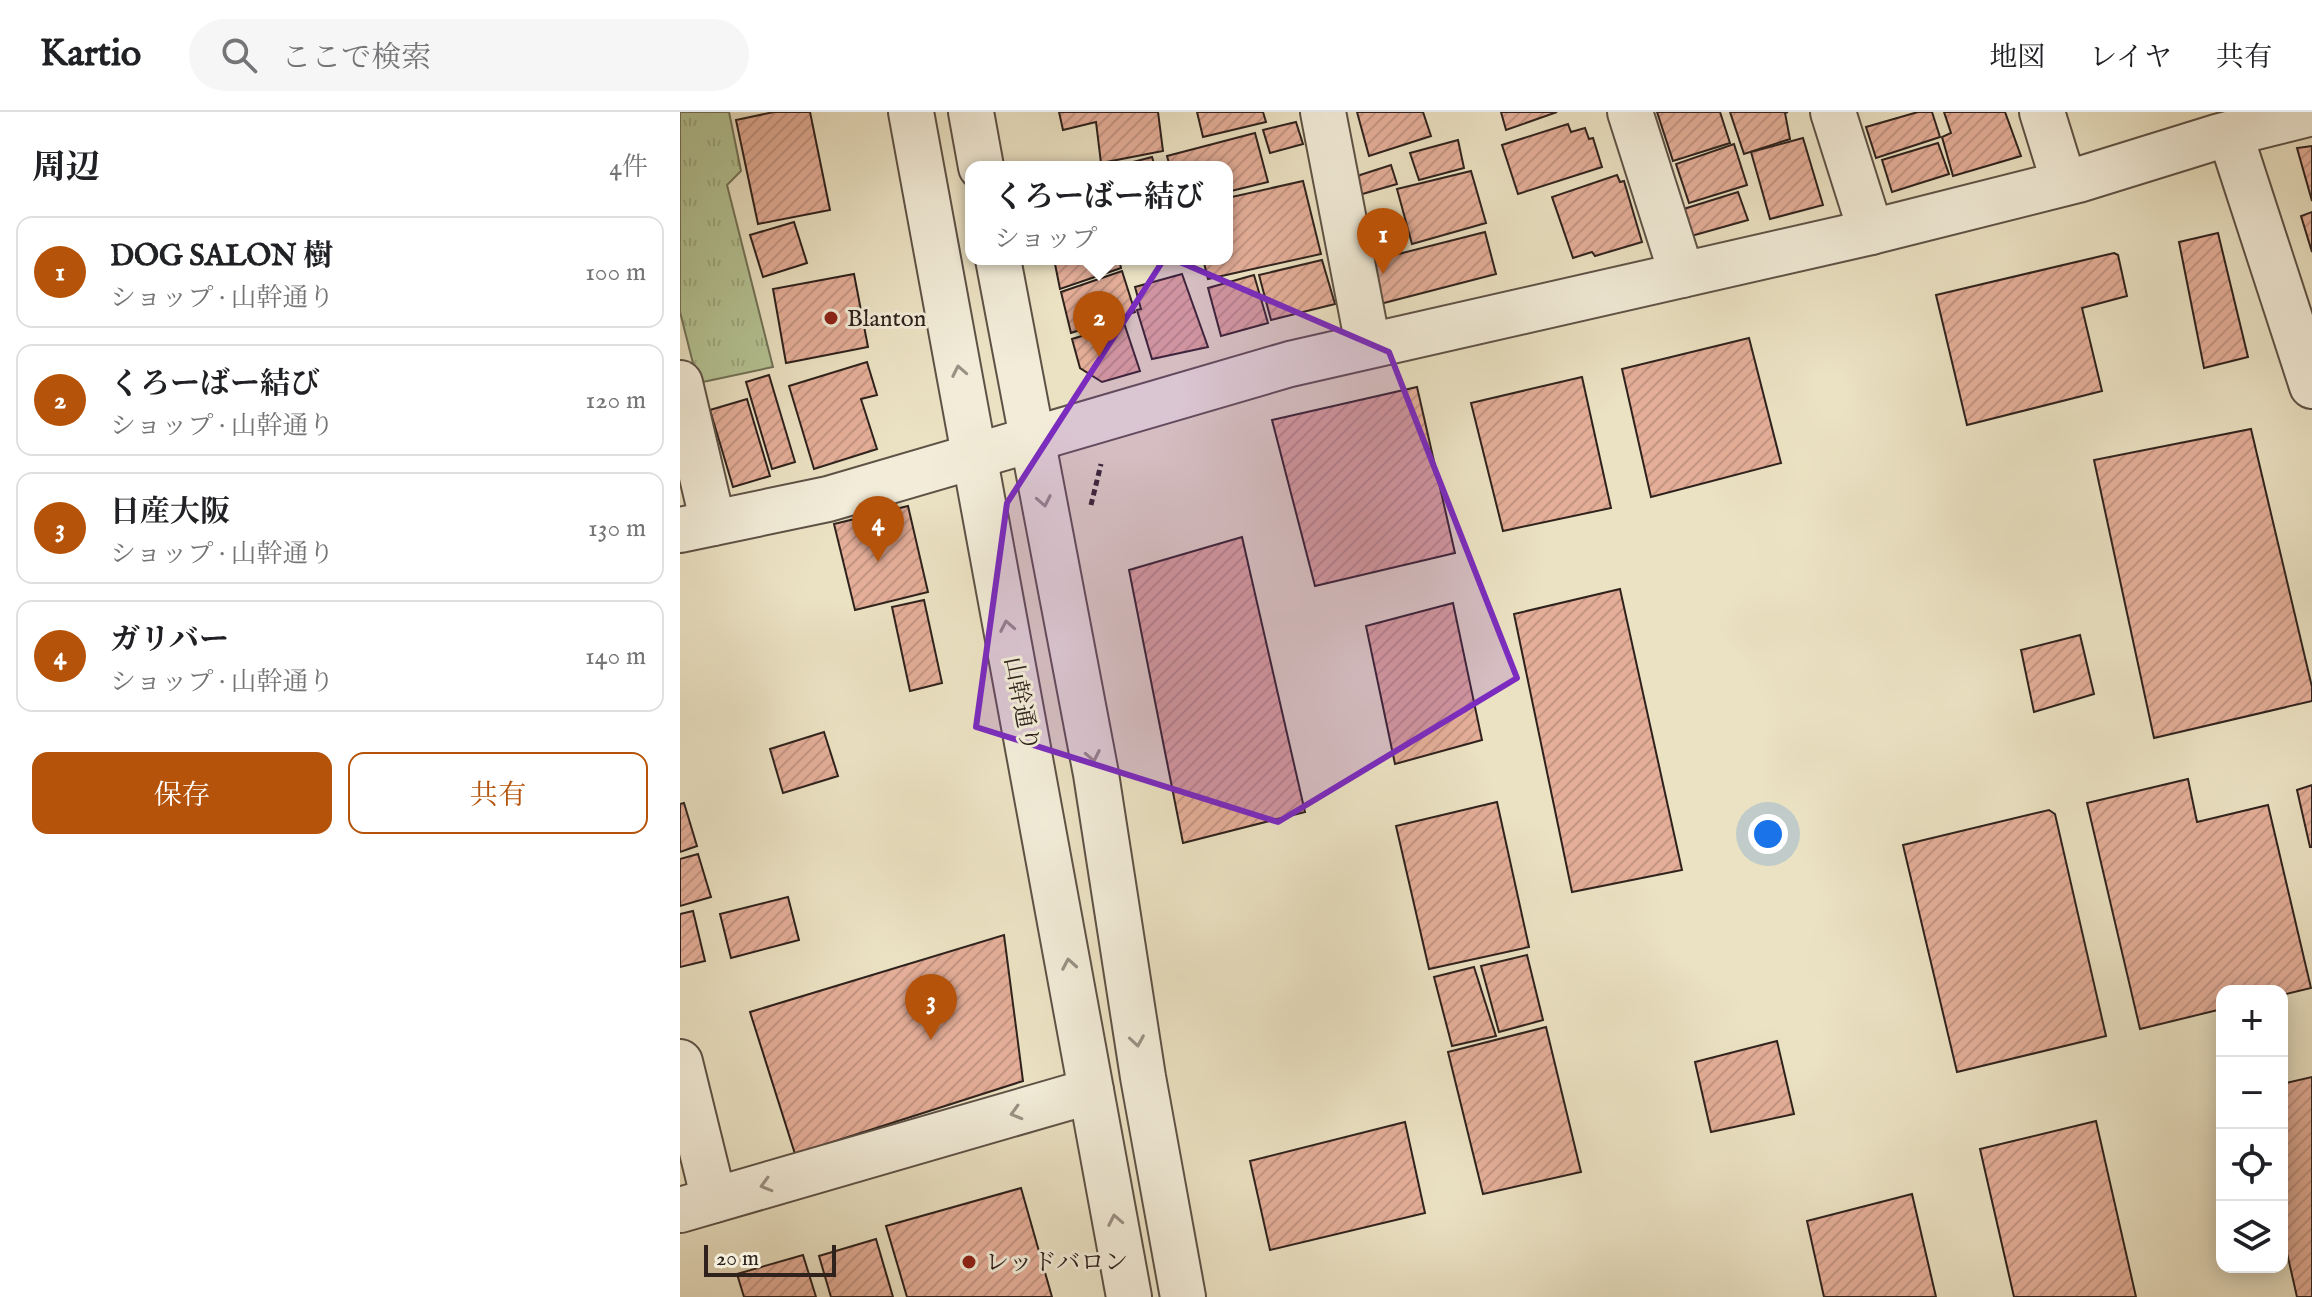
<!DOCTYPE html>
<html lang="ja">
<head>
<meta charset="utf-8">
<style>
  :root { --surface:#fff; --page:#f6f6f6; --text:#202124; --muted:#757577; --line:#e0e0e0; --accent:#b45309 }
  body { margin:0; font-family:"IM FELL English","Noto Serif JP",serif; background:var(--page); color:var(--text) }
  .controls { position:absolute; right:24px; bottom:24px; display:grid; overflow:hidden; border-radius:16px; box-shadow:0 4px 20px #0003 }
  .controls button { width:72px; height:72px; display:grid; place-items:center; padding:0; border:0; border-bottom:2px solid var(--line); background:var(--surface); color:var(--text); font:40px sans-serif }
  .scale { position:absolute; left:24px; bottom:20px; width:132px; box-sizing:border-box; padding-left:8px; border:4px solid #2f221d; border-top:0; font-size:22px; line-height:28px; white-space:nowrap; color:#2f221d; -webkit-text-stroke:6px #f2ecd8; paint-order:stroke }
  .you { position:absolute; left:1088px; top:722px; width:28px; height:28px; margin:-20px; border:6px solid #fff; border-radius:50%; background:#1a73e8; box-shadow:0 0 0 12px #1a73e833 }
  .badge { display:grid; place-items:center; width:52px; height:52px; border-radius:50%; background:var(--accent); color:#fff; font-size:26px; font-weight:700 }
  .pin { position:absolute; translate:-50% -66px; filter:drop-shadow(0 2px 4px #0008) }
  .pin::after { content:''; position:absolute; top:42px; width:28px; height:24px; background:inherit; clip-path:polygon(0 0,100% 0,50% 100%) }
  .popup { position:absolute; left:285px; top:49px; width:268px; height:104px; box-sizing:border-box; display:grid; place-content:center; border-radius:16px; background:var(--surface); filter:drop-shadow(0 2px 6px #0005); font-size:26px; white-space:nowrap; color:var(--muted) }
  .popup b { font-size:30px; color:var(--text) }
  .popup::after { content:''; position:absolute; left:50%; top:100%; margin-left:-16px; border:16px solid transparent; border-top-color:var(--surface) }
  .list { margin:0; padding:0; list-style:none }
  h2 { display:flex; justify-content:space-between; align-items:center; height:104px; margin:0; padding:0 32px; font-size:34px }
  h2 small { font-size:26px; font-weight:400; color:var(--muted) }
  .list li { display:grid; grid-template-columns:52px 1fr auto; gap:24px; align-items:center; box-sizing:border-box; height:112px; margin:0 16px 16px; padding:0 16px; border:2px solid var(--line); border-radius:16px }
  .list b { display:block; font-size:30px; white-space:nowrap }
  .list p { margin:0; font-size:26px; white-space:nowrap; color:var(--muted) }
  .list em { font-size:26px; font-style:normal; color:var(--muted) }
  .actions { display:flex; gap:16px; padding:24px 32px }
  .actions a { flex:1; padding:18px 0; border:2px solid var(--accent); border-radius:16px; text-align:center; font-size:28px; color:var(--accent) }
  .actions .main { background:var(--accent); color:#fff }
  .icon { flex:none; width:44px; height:44px; fill:none; stroke:currentColor; stroke-width:2; stroke-linecap:round; stroke-linejoin:round }
  .map { position:relative; flex:none; width:1632px; height:1185px; overflow:hidden }
  header { display:flex; align-items:center; gap:48px; box-sizing:border-box; height:112px; padding:0 40px; background:var(--surface); border-bottom:2px solid var(--line) }
  header strong { font-size:38px }
  nav { display:flex; gap:44px; margin-inline-start:auto; font-size:28px }
  .search { width:560px; height:72px; background:var(--page); display:flex; align-items:center; gap:20px; box-sizing:border-box; padding:0 28px; border-radius:44px; color:var(--muted); font-size:30px }
  main { display:flex }
  aside { flex:1; background:var(--surface) }
  .map>svg:first-child { display:block }
  .park { fill:url(#park-tufts); stroke:#727359; stroke-width:2 }
  .building { fill:url(#building-hatch); stroke:#2f221d; stroke-width:2 }
  .lines { fill:none; stroke-linecap:round; stroke-linejoin:round }
  .minor-casing { stroke:#5e5246; stroke-width:48 }
  .path { stroke:#2f221d; stroke-width:5; stroke-dasharray:6 4; stroke-linecap:butt }
  .minor { stroke:#f2ecd8; stroke-width:44 }
  .oneway { stroke:#9a9184 }
  .marked { fill:#7b2cbf; fill-opacity:0.2; stroke:#7b2cbf; stroke-width:6; stroke-linejoin:round }
  .poi-dot { fill:#8f2418; stroke:#f2ecd8; stroke-width:3 }
  .labels { text-anchor:middle; stroke-width:6; stroke-linejoin:round; paint-order:stroke }
  .poi-label { font-size:24px; fill:#2f221d; stroke:#f2ecd8; text-anchor:start }
  .street-label { font-size:24px; fill:#2f221d; stroke:#f2ecd8 }
</style>
</head>
<body>
<header>
<strong>Kartio</strong>
<div class="search"><svg class="icon" aria-label="search" viewBox="0 0 24 24"><circle cx="10" cy="10" r="6"/><path d="M15 15l6 6"/></svg>ここで検索</div>
<nav><a>地図</a><a>レイヤ</a><a>共有</a></nav>
</header>
<main>
<aside>
<h2>周辺<small>4件</small></h2>
<ul class="list">
<li><span class="badge">1</span><div><b>DOG SALON 樹</b><p>ショップ · 山幹通り</p></div><em>100 m</em></li>
<li><span class="badge">2</span><div><b>くろーばー結び</b><p>ショップ · 山幹通り</p></div><em>120 m</em></li>
<li><span class="badge">3</span><div><b>日産大阪</b><p>ショップ · 山幹通り</p></div><em>130 m</em></li>
<li><span class="badge">4</span><div><b>ガリバー</b><p>ショップ · 山幹通り</p></div><em>140 m</em></li>
</ul>
<div class="actions"><a class="main">保存</a><a>共有</a></div>
</aside>
<div class="map">
<svg width="1632" height="1185" viewBox="0 0 1632 1185">
  <defs>
    <pattern id="park-tufts" width="24" height="20" patternUnits="userSpaceOnUse" patternTransform="scale(2)"><rect width="24" height="20" fill="#b5c495"/><path d="M3 7l-1-3M5 7V3M7 7l1-3M15 17l-1-3M17 17v-4M19 17l1-3" fill="none" stroke="#9ca880"/></pattern>
    <pattern id="building-hatch" width="6" height="6" patternUnits="userSpaceOnUse" patternTransform="scale(2)"><rect width="6" height="6" fill="#e4ae98"/><path d="M-1 1l2-2M0 6l6-6M5 7l2-2" fill="none" stroke="#c49583"/></pattern>
  </defs>
  <rect width="100%" height="100%" fill="#ebe2c3"/>
  <filter id="stains"><feTurbulence type="fractalNoise" baseFrequency=".0025" numOctaves="4"/><feColorMatrix values="0 0 0 0 .2 0 0 0 0 .09 0 0 0 0 .02 0 0 0 .5 -.17"/></filter>
  <radialGradient id="worn" r=".72"><stop offset=".6" stop-color="#630" stop-opacity="0"/><stop offset="1" stop-color="#630" stop-opacity=".3"/></radialGradient>
  <!-- park -->
  <path class="park" d="M0,0H49L61,59L47,73L93,255L18,271L0,200Z"/>
  <!-- building -->
  <g class="building">
    <path d="M94,0H130L150,98L78,112L56,8Z"/>
    <path d="M379,0H478L483,39L421,51L416,10L383,18Z"/>
    <path d="M517,0H583L586,10L523,25Z"/>
    <path d="M677,0H743L751,24L689,44Z"/>
    <path d="M821,0H877L826,18Z"/>
    <path d="M977,0H1040L1050,31L993,49Z"/>
    <path d="M1050,0H1108L1105,1L1110,27L1064,42Z"/>
    <path d="M1238,0H1252L1260,25L1196,46L1186,15Z"/>
    <path d="M1264,0H1325L1341,44L1273,64L1262,25L1271,21Z"/>
    <path d="M616,10L623,32L590,41L583,18Z"/>
    <path d="M888,12L891,20L905,16L909,27L913,26L922,55L838,82L822,33Z"/>
    <path d="M575,21L588,70L547,80V55H490L487,44Z"/>
    <path d="M1123,26L1143,93L1090,107L1071,40Z"/>
    <path d="M778,28L784,56L739,68L730,41Z"/>
    <path d="M1258,31L1269,62L1212,80L1202,48Z"/>
    <path d="M1054,32L1067,73L1009,91L996,52Z"/>
    <path d="M1632,34V89L1617,36Z"/>
    <path d="M472,45L475,55H434Z"/>
    <path d="M711,53L717,72L679,83L674,65Z"/>
    <path d="M791,59L806,111L732,132L717,77Z"/>
    <path d="M937,63L940,70L944,69L962,130L915,144L912,140L893,146L872,85Z"/>
    <path d="M623,69L641,142L528,167L523,147H547V86Z"/>
    <path d="M1058,80L1068,108L1004,126L994,100Z"/>
    <path d="M1632,100V140L1621,104Z"/>
    <path d="M114,110L127,151L83,165L70,123Z"/>
    <path d="M805,120L816,162L700,192L687,150Z"/>
    <path d="M1538,121L1568,245L1524,256L1499,130Z"/>
    <path d="M1434,141L1438,143L1447,184L1402,196L1422,279L1287,313L1256,183Z"/>
    <path d="M374,147H439L441,156L380,177Z"/>
    <path d="M642,148L655,192L591,208L579,163Z"/>
    <path d="M442,159L455,200L391,221L381,180Z"/>
    <path d="M174,162L188,235L106,251L93,177Z"/>
    <path d="M502,162L528,235L472,247L457,198L461,197L455,175Z"/>
    <path d="M574,163L588,211L541,224L528,176Z"/>
    <path d="M444,211L460,259L422,270L400,256L392,227Z"/>
    <path d="M1069,226L1101,351L971,385L942,257Z"/>
    <path d="M187,250L197,283L181,287L197,337L134,357L109,274Z"/>
    <path d="M89,263L115,350L92,357L66,270Z"/>
    <path d="M902,265L931,396L823,419L791,291Z"/>
    <path d="M737,275L775,441L635,474L592,308Z"/>
    <path d="M67,287L90,364L53,375L30,298Z"/>
    <path d="M1571,317L1632,575V589L1474,626L1414,348Z"/>
    <path d="M228,394L248,480L175,498L154,412Z"/>
    <path d="M562,425L625,700L503,731L449,458Z"/>
    <path d="M940,477L1002,758L892,780L834,502Z"/>
    <path d="M244,488L262,571L230,579L212,495Z"/>
    <path d="M773,491L802,628L715,652L686,514Z"/>
    <path d="M1400,523L1414,582L1354,600L1341,538Z"/>
    <path d="M144,620L158,664L103,681L90,637Z"/>
    <path d="M1508,667L1517,710L1588,693L1631,876L1602,883V879H1542V897L1460,917L1407,691Z"/>
    <path d="M1632,673V735H1630L1617,678Z"/>
    <path d="M817,690L849,835L749,857L716,714Z"/>
    <path d="M4,691L17,734L0,740V692Z"/>
    <path d="M1369,698L1375,702L1426,924L1277,960L1223,733Z"/>
    <path d="M18,742L31,785L0,794V747Z"/>
    <path d="M108,785L119,828L51,846L40,802Z"/>
    <path d="M13,799L25,849L0,855V802Z"/>
    <path d="M324,823L343,969L115,1042L70,900Z"/>
    <path d="M847,843L863,908L819,920L801,854Z"/>
    <path d="M794,855L816,924L772,934L754,865Z"/>
    <path d="M866,915L901,1060L803,1082L768,940Z"/>
    <path d="M1097,929L1114,1002L1031,1020L1015,950Z"/>
    <path d="M1632,965V1185H1617L1602,1119V972Z"/>
    <path d="M1416,1009L1456,1185H1334L1300,1037Z"/>
    <path d="M725,1010L745,1101L590,1138L570,1049Z"/>
    <path d="M341,1076L372,1185H227L206,1114Z"/>
    <path d="M1232,1082L1256,1185H1144L1127,1109Z"/>
    <path d="M196,1127L213,1185H151L139,1144Z"/>
    <path d="M123,1143L136,1185H64L57,1162Z"/>
  </g>
  <g class="lines">
    <defs>
      <g id="minor">
        <path d="M231,0L449,1185"/>
        <path d="M291,0L301,55"/>
        <path d="M643,0L688,233"/>
        <path d="M950,0L1002,163"/>
        <path d="M1153,0L1191,120"/>
        <path d="M1362,0L1384,71"/>
        <path d="M1550,22L1632,274"/>
        <path d="M318,147L416,662L463,965L503,1185"/>
        <path d="M0,271L33,411"/>
        <path d="M0,418L148,387L610,252L1191,120L1398,68L1540,24L1632,1"/>
        <path d="M0,950L34,1088"/>
        <path d="M0,1098L411,979"/>
      </g>
    </defs>
    <!-- minor casing -->
    <use href="#minor" class="minor-casing"/>
    <!-- path -->
    <path class="path" d="M411,393L421,352"/>
    <!-- minor -->
    <use href="#minor" class="minor"/>
  </g>
  <!-- one-way arrows -->
  <defs><path id="oneway-chevron" d="M-2-3.5L2.5 0L-2 3.5" fill="none" stroke-width="1.6" stroke-linecap="round" stroke-linejoin="round" transform="scale(2)"/></defs>
  <g class="oneway">
    <use href="#oneway-chevron" transform="translate(279 259) rotate(-101)"/>
    <use href="#oneway-chevron" transform="translate(364 389) rotate(79)"/>
    <use href="#oneway-chevron" transform="translate(327 514) rotate(-101)"/>
    <use href="#oneway-chevron" transform="translate(413 644) rotate(79)"/>
    <use href="#oneway-chevron" transform="translate(389 852) rotate(-100)"/>
    <use href="#oneway-chevron" transform="translate(457 929) rotate(81)"/>
    <use href="#oneway-chevron" transform="translate(336 1001) rotate(164)"/>
    <use href="#oneway-chevron" transform="translate(86 1073) rotate(164)"/>
    <use href="#oneway-chevron" transform="translate(435 1108) rotate(-101)"/>
  </g>
  <!-- marked area -->
  <path class="marked" d="M486,144L709,240L837,566L598,710L296,615L327,391Z"/>
  <!-- markers -->
  <g class="poi-dot">
    <circle cx="151" cy="206" r="8"/>
    <circle cx="289" cy="1150" r="8"/>
  </g>
  <g class="labels">
    <!-- poi labels -->
    <g class="poi-label">
      <text x="167" y="214">Blanton</text>
      <text x="305" y="1158">レッドバロン</text>
    </g>
    <!-- street labels -->
    <g class="street-label">
      <text transform="translate(342 592) rotate(79)" y="8">山幹通り</text>
    </g>
  </g>
  <rect width="100%" height="100%" filter="url(#stains)"/>
  <rect width="100%" height="100%" fill="url(#worn)"/>
</svg>
<div class="controls">
<button>+</button>
<button>−</button>
<button><svg class="icon" aria-label="locate" viewBox="0 0 24 24"><circle cx="12" cy="12" r="6"/><path d="M12 2v4M12 18v4M2 12h4M18 12h4"/></svg></button>
<button><svg class="icon" aria-label="layers" viewBox="0 0 24 24"><path d="M12 4l9 5-9 5-9-5zM3 14l9 5 9-5"/></svg></button>
</div>
<div class="scale">20 m</div>
<div class="you"></div>
<div class="pin badge" style="left:703px;top:162px">1</div>
<div class="pin badge" style="left:419px;top:245px">2</div>
<div class="popup"><b>くろーばー結び</b>ショップ</div>
<div class="pin badge" style="left:251px;top:928px">3</div>
<div class="pin badge" style="left:198px;top:450px">4</div>
</div>
</main>
</body>
</html>
